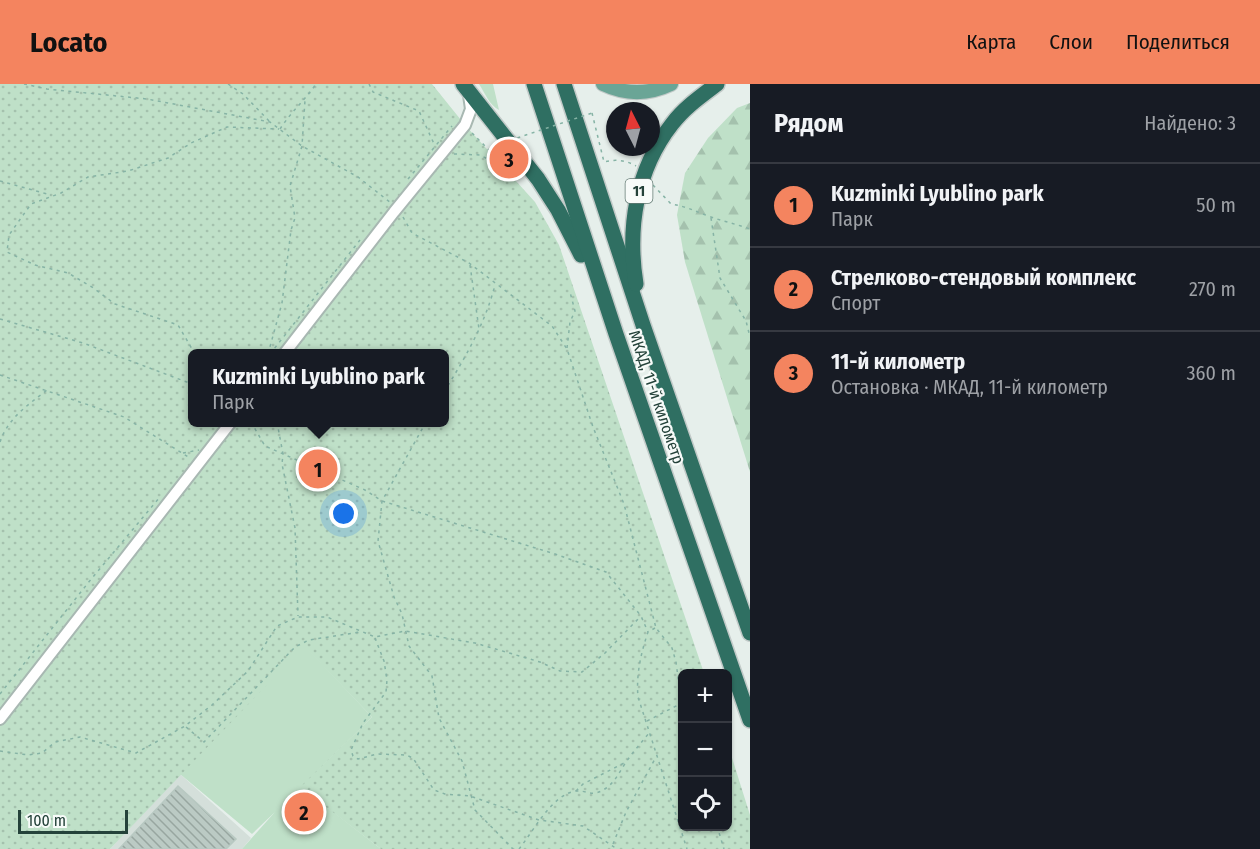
<!DOCTYPE html>
<html lang="ru">
<head>
<meta charset="utf-8">
<style>
  :root { --surface:#171b24; --page:#20242c; --text:#f1f3f6; --muted:#9ea1a6; --line:#363941; --accent:#f4845f }
  body { margin:0; font-family:"Fira Sans Condensed",sans-serif; background:var(--page); color:var(--text) }
  .controls { position:absolute; right:18px; bottom:18px; display:grid; overflow:hidden; border-radius:9px; box-shadow:0 2px 4px #0004 }
  .controls button { width:54px; height:54px; display:grid; place-items:center; padding:0; border:0; border-bottom:2px solid var(--line); background:var(--surface); color:var(--text); font:30px sans-serif }
  .compass { position:absolute; left:606px; top:18px; width:54px; height:54px; border-radius:50%; background:var(--surface); box-shadow:0 2px 4px #0004; rotate:354deg }
  .scale { position:absolute; left:18px; bottom:15px; width:110px; box-sizing:border-box; padding-left:6px; border:3px solid #24423a; border-top:0; font-size:16px; line-height:21px; white-space:nowrap; color:#24423a; -webkit-text-stroke:4px #f7fbf9; paint-order:stroke }
  .you { position:absolute; left:344px; top:430px; width:21px; height:21px; margin:-15px; border:4px solid #fff; border-radius:50%; background:#1a73e8; box-shadow:0 0 0 9px #1a73e833 }
  .badge { display:grid; place-items:center; width:39px; height:39px; border-radius:50%; background:var(--accent); color:#111; font-size:20px; font-weight:700 }
  .pin { position:absolute; translate:-50% -50%; border:3px solid #fff; box-shadow:0 2px 6px #0006 }
  .popup { position:absolute; left:188px; top:265px; width:261px; height:78px; box-sizing:border-box; display:grid; place-content:center; border-radius:9px; background:var(--surface); filter:drop-shadow(0 2px 4px #0005); font-size:20px; white-space:nowrap; color:var(--muted) }
  .popup b { font-size:22px; color:var(--text) }
  .popup::after { content:''; position:absolute; left:50%; top:100%; margin-left:-12px; border:12px solid transparent; border-top-color:var(--surface) }
  .list { margin:0; padding:0; list-style:none }
  h2 { display:flex; justify-content:space-between; align-items:center; height:78px; margin:0; padding:0 24px; font-size:26px }
  h2 small { font-size:20px; font-weight:400; color:var(--muted) }
  .list li { display:grid; grid-template-columns:39px 1fr auto; gap:18px; align-items:center; box-sizing:border-box; height:84px; padding:0 24px; border-top:2px solid var(--line) }
  .list b { display:block; font-size:22px; white-space:nowrap }
  .list p { margin:0; font-size:20px; white-space:nowrap; color:var(--muted) }
  .list em { font-size:20px; font-style:normal; color:var(--muted) }
  .icon { flex:none; width:33px; height:33px; fill:none; stroke:currentColor; stroke-width:2; stroke-linecap:round; stroke-linejoin:round }
  .map { position:relative; flex:none; width:750px; height:765px; overflow:hidden }
  header { display:flex; align-items:center; gap:36px; box-sizing:border-box; height:84px; padding:0 30px; background:var(--accent); color:#111 }
  header strong { font-size:28px }
  nav { display:flex; gap:33px; margin-inline-start:auto; font-size:21px }
  main { display:flex }
  aside { flex:1; background:var(--surface) }
  .map>svg:first-child { display:block }
  .built { fill:#d4dfda }
  .grass { fill:#bfe0c8 }
  .forest { fill:url(#forest-firs) }
  .park { fill:url(#park-dots); fill-rule:evenodd }
  .building { fill:url(#building-back-hatch); stroke:#b8c9c2; stroke-width:1.5 }
  .lines { fill:none; stroke-linecap:round; stroke-linejoin:round }
  .minor-casing { stroke:#a8b8b2; stroke-width:14 }
  .major-casing { stroke:#c2cac8; stroke-width:16 }
  .highway-casing { stroke:#c2cac8; stroke-width:18 }
  .path { stroke:#86b3a5; stroke-width:1.5; stroke-dasharray:3 4.5; stroke-linecap:butt }
  .minor { stroke:#fff; stroke-width:10 }
  .major { stroke:#6aa596; stroke-width:14 }
  .highway { stroke:#2f6f62; stroke-width:15 }
  .path-bridge { stroke:#86b3a5; stroke-width:1.5; stroke-dasharray:3 4.5; stroke-linecap:butt }
  .labels { text-anchor:middle; stroke-width:4.5; stroke-linejoin:round; paint-order:stroke }
  .shield { fill:#f7fbf9; stroke:#637a73; stroke-width:1.5 }
  .shield-label { font-size:15px; font-weight:bold; fill:#24423a }
  .street-label { font-size:16px; fill:#24423a; stroke:#f7fbf9 }
</style>
</head>
<body>
<header>
<strong>Locato</strong>
<nav><a>Карта</a><a>Слои</a><a>Поделиться</a></nav>
</header>
<main>
<div class="map">
<svg width="750" height="765" viewBox="0 0 750 765">
  <defs>
    <pattern id="forest-firs" width="22" height="20" patternUnits="userSpaceOnUse" patternTransform="scale(1.5)"><rect width="22" height="20" fill="#bfe0c8"/><path d="M5 1l3.5 6h-7zM16 11l3.5 6h-7z" fill="#a4c1ad"/></pattern>
    <pattern id="park-dots" width="8" height="8" patternUnits="userSpaceOnUse" patternTransform="scale(1.5)"><rect width="8" height="8" fill="#bfe0c8"/><path d="M2 2h.1M6 6h.1" fill="none" stroke="#a4c1ad" stroke-width="1.8" stroke-linecap="round"/></pattern>
    <pattern id="building-back-hatch" width="6" height="6" patternUnits="userSpaceOnUse" patternTransform="scale(1.5)"><rect width="6" height="6" fill="#bbcac4"/><path d="M-1 5l2 2M0 0l6 6M5-1l2 2" fill="none" stroke="#98a6a0"/></pattern>
  </defs>
  <rect width="100%" height="100%" fill="#e6efeb"/>
  <!-- built -->
  <path class="built" d="M180,690L251,754L242,765H110Z"/>
  <!-- grass -->
  <path class="grass" d="M304,561L372,633L301,703L381,765H242L275,728L252,750L180,690Z"/>
  <!-- forest -->
  <g class="forest">
    <path d="M479,0H493L499,26C489,21 485,9 479,0Z"/>
    <path d="M750,19V388L685,178L677,131L685,89L708,54L737,24Z"/>
  </g>
  <!-- park -->
  <path class="park" d="M0,0H432L465,41L535,118L559,161L704,589L682,590V742H728V661L750,731V765H381L300,703L372,633L304,562L110,765H0ZM192,270H444V338H192Z"/>
  <!-- building -->
  <path class="building" d="M178,702L236,755L226,765H119Z"/>
  <g class="lines">
    <defs>
      <g id="minor">
        <path d="M284,270L394,128L465,41L471,25L469,11"/>
        <path d="M0,635L231,338"/>
      </g>
      <path id="major" d="M603,0C626,11 648,11 671,0"/>
      <g id="highway">
        <path d="M463,0L538,95L558,126L581,171"/>
        <path d="M534,0L616,250L750,636"/>
        <path d="M564,0L643,241L750,549"/>
        <path d="M636,200C627,144 636,86 672,40C684,24 701,12 717,0"/>
      </g>
    </defs>
    <!-- minor casing -->
    <use href="#minor" class="minor-casing"/>
    <!-- major casing -->
    <use href="#major" class="major-casing"/>
    <!-- highway casing -->
    <use href="#highway" class="highway-casing"/>
    <!-- path -->
    <g class="path">
      <path d="M24,0L47,5L147,15L270,38L302,62L358,93L391,119"/>
      <path d="M228,0L243,10L270,38"/>
      <path d="M369,0L373,8L419,27L435,62"/>
      <path d="M592,29L604,78C615,75 626,76 636,82"/>
      <path d="M280,45C291,28 305,16 316,0"/>
      <path d="M472,49L500,77L506,73"/>
      <path d="M502,69L520,93"/>
      <path d="M454,70L480,71L497,80L500,78"/>
      <path d="M408,95L452,42"/>
      <path d="M0,97L51,111"/>
      <path d="M653,101L671,120C685,122 695,127 708,132C722,137 736,140 750,145"/>
      <path d="M403,133L412,149L469,179L552,242L567,265L593,343L624,420L656,544L672,564L676,578L682,624"/>
      <path d="M711,134L720,194L746,237L750,253"/>
      <path d="M470,181L479,245"/>
      <path d="M0,235L83,259L192,300"/>
      <path d="M567,264L570,238L575,227L570,208"/>
      <path d="M195,270L178,241L115,220L92,203L68,189L35,181L7,168L9,151L31,120L61,109L88,93L128,87L168,74L191,59L227,43L279,45"/>
      <path d="M268,270L282,219L291,146L295,134L290,102L302,62L305,16"/>
      <path d="M270,270L360,156"/>
      <path d="M0,291L124,333L190,374"/>
      <path d="M444,308C465,274 485,240 495,201"/>
      <path d="M251,338L265,362L365,406L382,417L555,470L606,488L641,532L648,548"/>
      <path d="M277,338L283,370L282,380L295,444L298,532"/>
      <path d="M426,338L382,417L378,457L394,513L402,530L409,562L432,592L439,634L462,677L475,726L513,765"/>
      <path d="M0,358C8,334 28,321 47,306"/>
      <path d="M183,369L199,366"/>
      <path d="M655,544L648,548C641,569 636,590 638,613L687,765"/>
      <path d="M375,554L384,577L387,596L386,608L363,639L351,666L353,672L358,675L377,670L406,671L413,674L434,706L445,710L470,712L539,736L583,742L617,765"/>
      <path d="M0,610L88,499L160,413"/>
      <path d="M647,637L680,620"/>
      <path d="M186,643L204,658L295,563L309,556L360,548"/>
      <path d="M0,667L28,671L42,669L55,658L80,653L136,669L185,642L212,621L248,587L277,542L298,533H327L375,553L405,547L475,559L540,578L560,587L582,588L605,569L641,532"/>
      <path d="M576,707L583,700L626,678"/>
      <path d="M717,742L724,765"/>
      <path d="M613,760L626,728L656,673"/>
      <path d="M519,765C533,748 552,710 576,707C586,706 592,713 603,706C614,700 619,689 626,678C633,668 641,659 649,649"/>
    </g>
    <!-- minor -->
    <use href="#minor" class="minor"/>
    <!-- major -->
    <use href="#major" class="major"/>
    <!-- highway -->
    <use href="#highway" class="highway"/>
    <!-- path-bridge -->
    <path class="path-bridge" d="M496,61L592,29"/>
  </g>
  <g class="labels">
    <!-- shield labels -->
    <rect class="shield" x="625.5" y="95" width="27" height="24" rx="4.5"/>
    <g class="shield-label">
      <text x="639" y="112">11</text>
    </g>
    <!-- street labels -->
    <g class="street-label">
      <text transform="translate(657 313) rotate(71)" y="6">МКАД, 11-й километр</text>
    </g>
  </g>
</svg>
<div class="controls">
<button>+</button>
<button>−</button>
<button><svg class="icon" aria-label="locate" viewBox="0 0 24 24"><circle cx="12" cy="12" r="6"/><path d="M12 2v4M12 18v4M2 12h4M18 12h4"/></svg></button>
</div>
<svg class="compass" viewBox="-18 -18 36 36"><path d="M0-13l5 13h-10z" fill="#e53935"/><path d="M0 13l5-13h-10z" fill="#9ea1a6"/></svg>
<div class="scale">100 m</div>
<div class="you"></div>
<div class="pin badge" style="left:318px;top:385px">1</div>
<div class="popup"><b>Kuzminki Lyublino park</b>Парк</div>
<div class="pin badge" style="left:304px;top:728px">2</div>
<div class="pin badge" style="left:509px;top:75px">3</div>
</div>
<aside>
<h2>Рядом<small>Найдено: 3</small></h2>
<ul class="list">
<li><span class="badge">1</span><div><b>Kuzminki Lyublino park</b><p>Парк</p></div><em>50 m</em></li>
<li><span class="badge">2</span><div><b>Стрелково-стендовый комплекс</b><p>Спорт</p></div><em>270 m</em></li>
<li><span class="badge">3</span><div><b>11-й километр</b><p>Остановка · МКАД, 11-й километр</p></div><em>360 m</em></li>
</ul>
</aside>
</main>
</body>
</html>
